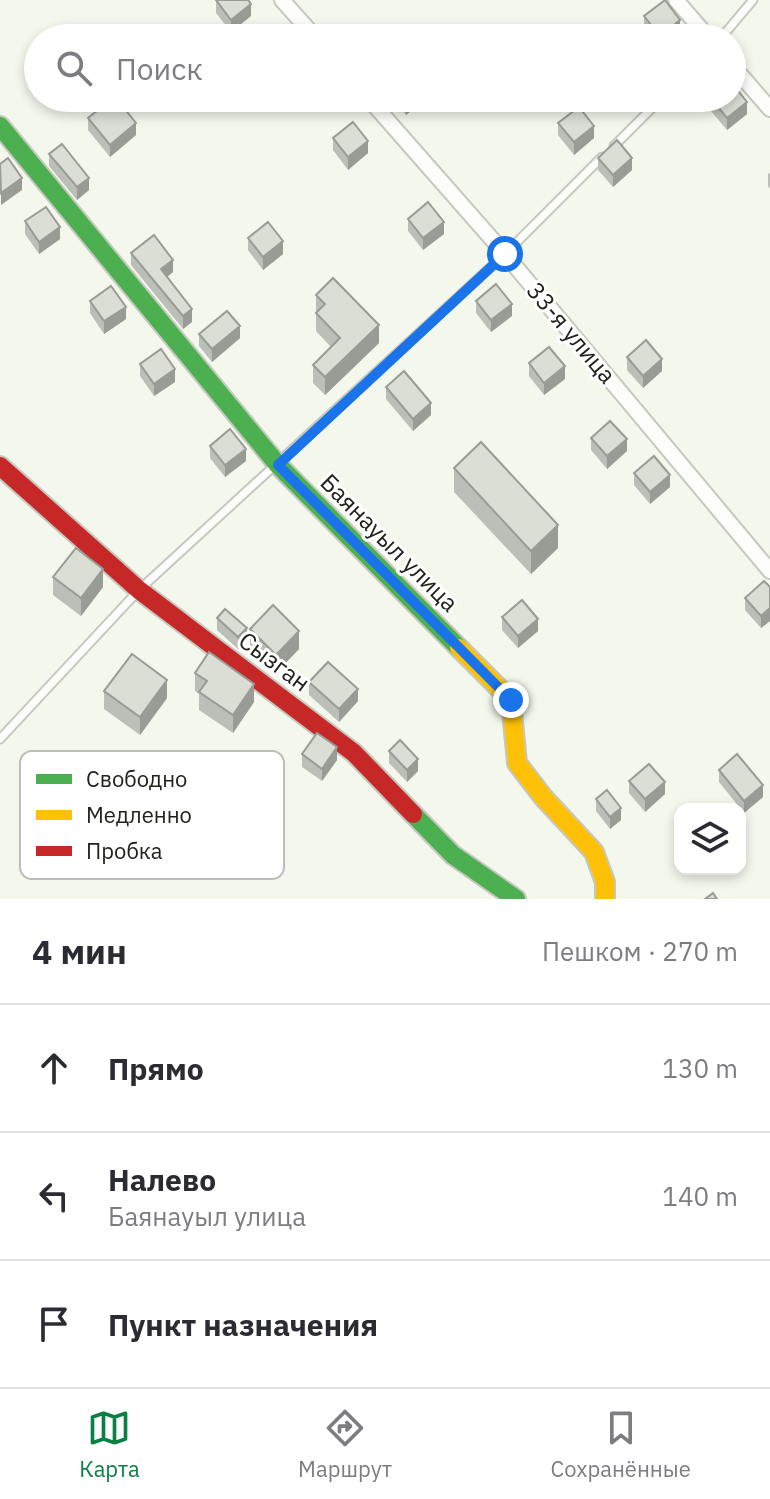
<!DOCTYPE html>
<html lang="ru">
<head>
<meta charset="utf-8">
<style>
  :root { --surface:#fff; --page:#f7f7f7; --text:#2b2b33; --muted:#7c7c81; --line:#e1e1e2; --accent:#0b8043 }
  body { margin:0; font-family:"IBM Plex Sans",sans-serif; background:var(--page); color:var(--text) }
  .controls { position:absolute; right:24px; bottom:24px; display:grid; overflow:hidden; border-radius:16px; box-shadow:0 4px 12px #0003 }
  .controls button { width:72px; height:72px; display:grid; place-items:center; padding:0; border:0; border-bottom:2px solid var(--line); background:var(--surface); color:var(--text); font:40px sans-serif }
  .stop { position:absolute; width:24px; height:24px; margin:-18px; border:6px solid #1a73e8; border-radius:50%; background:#fff }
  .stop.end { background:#1a73e8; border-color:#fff; box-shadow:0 2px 8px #0008 }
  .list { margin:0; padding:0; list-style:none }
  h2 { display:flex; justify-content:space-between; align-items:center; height:104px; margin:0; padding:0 32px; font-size:34px }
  h2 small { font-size:26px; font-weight:400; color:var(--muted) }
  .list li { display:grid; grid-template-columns:52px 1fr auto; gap:24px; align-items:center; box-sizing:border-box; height:128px; padding:0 32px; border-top:2px solid var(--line) }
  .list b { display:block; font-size:30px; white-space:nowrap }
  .list p { margin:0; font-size:26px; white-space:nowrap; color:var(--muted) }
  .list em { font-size:26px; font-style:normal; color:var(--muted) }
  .icon { flex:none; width:44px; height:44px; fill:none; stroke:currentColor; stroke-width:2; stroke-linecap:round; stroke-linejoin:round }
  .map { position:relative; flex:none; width:770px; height:899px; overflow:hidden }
  .search { position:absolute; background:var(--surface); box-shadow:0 4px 12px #0003; left:24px; right:24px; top:24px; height:88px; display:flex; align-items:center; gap:20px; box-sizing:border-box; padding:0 28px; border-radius:44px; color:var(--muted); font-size:30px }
  .sheet { height:488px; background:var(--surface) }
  nav { display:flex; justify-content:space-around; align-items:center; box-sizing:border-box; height:112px; border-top:2px solid var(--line); background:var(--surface); font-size:22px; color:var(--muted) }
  nav a { display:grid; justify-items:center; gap:4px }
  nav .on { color:var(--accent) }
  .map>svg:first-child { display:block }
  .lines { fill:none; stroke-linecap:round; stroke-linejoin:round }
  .lane-casing { stroke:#c5c8bf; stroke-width:11 }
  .street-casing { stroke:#c5c8bf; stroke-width:18 }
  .fast-casing { stroke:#c5c8bf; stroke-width:22 }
  .slow-casing { stroke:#c5c8bf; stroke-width:22 }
  .jam-casing { stroke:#c5c8bf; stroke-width:22 }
  .lane { stroke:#fdfefc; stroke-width:7 }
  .street { stroke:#fdfefc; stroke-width:14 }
  .fast { stroke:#4caf50; stroke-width:18 }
  .slow { stroke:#ffc107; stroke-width:18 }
  .jam { stroke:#c62828; stroke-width:18 }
  .wall { fill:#bcbfb7 }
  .shaded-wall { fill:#999b95 }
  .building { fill:#dbded5; stroke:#999b95; stroke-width:2 }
  .route { stroke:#1a73e8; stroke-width:10 }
  .labels { text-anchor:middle; stroke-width:6; stroke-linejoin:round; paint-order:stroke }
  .street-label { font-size:24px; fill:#20221b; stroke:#fff }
  .key { fill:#fff; stroke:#bcbdbb; stroke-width:2 }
  .key-label { font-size:22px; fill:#20221b }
</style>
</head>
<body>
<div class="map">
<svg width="770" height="899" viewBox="0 0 770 899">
  <rect width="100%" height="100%" fill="#f4f7ec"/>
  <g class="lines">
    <defs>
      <g id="lane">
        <path d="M721,38L753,0"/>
        <path d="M614,146L662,98"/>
        <path d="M0,739L139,590L505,254L602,157"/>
      </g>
      <g id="street">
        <path d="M282,0L316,38"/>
        <path d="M676,0L709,38"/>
        <path d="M732,65L770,109"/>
        <path d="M368,98L505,254L770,571"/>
      </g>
      <g id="fast">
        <path d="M0,126L278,465L459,648"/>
        <path d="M413,814L453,855L516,899"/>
      </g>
      <path id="slow" d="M459,648L511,700L517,763L543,797L594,852L605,882V899"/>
      <path id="jam" d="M0,466L139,590L354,753L413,814"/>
    </defs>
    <!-- lane casing -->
    <use href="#lane" class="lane-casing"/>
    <!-- street casing -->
    <use href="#street" class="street-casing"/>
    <!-- fast casing -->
    <use href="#fast" class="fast-casing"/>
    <!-- slow casing -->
    <use href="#slow" class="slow-casing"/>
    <!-- jam casing -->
    <use href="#jam" class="jam-casing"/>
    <!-- lane -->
    <use href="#lane" class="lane"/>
    <!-- street -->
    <use href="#street" class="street"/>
    <!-- fast -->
    <use href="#fast" class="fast"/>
    <!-- slow -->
    <use href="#slow" class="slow"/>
    <!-- jam -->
    <use href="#jam" class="jam"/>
  </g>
  <!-- wall -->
  <g class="wall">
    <path d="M216,1L251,16L231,32L216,13Z"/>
    <path d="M644,16L680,32L672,38H652L644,28Z"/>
    <path d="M392,98H426V99L406,115Z"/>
    <path d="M610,98H629L618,107Z"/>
    <path d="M711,99L747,114L727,130L711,111Z"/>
    <path d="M88,118L136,135L110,157L88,130Z"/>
    <path d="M558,123L594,138L574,155L558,135Z"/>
    <path d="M333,138L368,153L348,170L333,150Z"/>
    <path d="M49,154L89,190L77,200L49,166Z"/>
    <path d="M598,158L632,170L613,187L598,170Z"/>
    <path d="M770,173V189L768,186V174Z"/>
    <path d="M408,219L444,234L423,250L408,231Z"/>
    <path d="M25,221L60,239L39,254L25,234Z"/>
    <path d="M248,238L283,254L263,270L248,250Z"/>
    <path d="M131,253L173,272L167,277L192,322L183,329L131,265Z"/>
    <path d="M316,295L379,343L325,395L313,383V365L331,347L316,331Z"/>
    <path d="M90,301L126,319L104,334L90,313Z"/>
    <path d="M476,301L512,316L491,332L476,313Z"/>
    <path d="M199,334L240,338L212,362L199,346Z"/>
    <path d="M627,357L662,371L643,388L627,370Z"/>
    <path d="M529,363L565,379L544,395L529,376Z"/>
    <path d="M140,364L175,382L154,396L140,376Z"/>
    <path d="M386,387L431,415L413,431L386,399Z"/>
    <path d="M591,438L627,451L607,469L591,450Z"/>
    <path d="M210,446L246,461L225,477L210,458Z"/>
    <path d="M454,468L558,548L531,574L454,492Z"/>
    <path d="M634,473L670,487L650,504L634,485Z"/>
    <path d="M53,577L103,587L81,616L53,595Z"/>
    <path d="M770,587V621L761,628L745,610V598Z"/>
    <path d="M502,617L538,631L518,648L502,630Z"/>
    <path d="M217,618L247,640L238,649L217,630Z"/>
    <path d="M250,629L299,649L276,673L250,647Z"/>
    <path d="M195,673L254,702L233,733L199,710V694L195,691Z"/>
    <path d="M309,682L358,701L339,722L309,695Z"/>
    <path d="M104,691L167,698L140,735L104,709Z"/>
    <path d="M389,751L418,771L407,782L389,763Z"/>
    <path d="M302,754L337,760L322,781L302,767Z"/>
    <path d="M719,770L763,797L744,813L719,782Z"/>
    <path d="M629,781L665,794L645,812L629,793Z"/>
    <path d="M596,799L621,820L610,829L596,811Z"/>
  </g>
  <!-- shaded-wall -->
  <g class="shaded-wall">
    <path d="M251,4V16L231,32V20Z"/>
    <path d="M680,20V32L672,38H660V36Z"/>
    <path d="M413,98H426V99L406,115V103Z"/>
    <path d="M618,98H629L618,107Z"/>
    <path d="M747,102V114L727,130V118Z"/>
    <path d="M136,123V135L110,157V145Z"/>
    <path d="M594,126V138L574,155V142Z"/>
    <path d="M368,141V153L348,170V157Z"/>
    <path d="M632,158V170L613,187V175Z"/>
    <path d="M22,178V190L1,205V193Z"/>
    <path d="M89,178V190L77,200V187Z"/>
    <path d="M444,222V234L423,250V238Z"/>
    <path d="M60,227V239L39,254V242Z"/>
    <path d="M283,241V254L263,270V257Z"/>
    <path d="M173,260V272L161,282V269Z"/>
    <path d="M512,304V316L491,332V320Z"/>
    <path d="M126,307V319L104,334V321Z"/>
    <path d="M192,309V322L183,329V316Z"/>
    <path d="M379,325V343L325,395V377Z"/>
    <path d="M240,326V338L212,362V349Z"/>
    <path d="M662,359V371L643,388V376Z"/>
    <path d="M565,366V379L544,395V383Z"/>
    <path d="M175,369V382L154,396V384Z"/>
    <path d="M431,403V415L413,431V419Z"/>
    <path d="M627,439V451L607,469V456Z"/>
    <path d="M246,449V461L225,477V465Z"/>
    <path d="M670,475V487L650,504V492Z"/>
    <path d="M558,525V548L531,574V551Z"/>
    <path d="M103,569V587L81,616V598Z"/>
    <path d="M770,608V621L761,628V616Z"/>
    <path d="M538,619V631L518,648V636Z"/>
    <path d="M247,628V640L238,649V637Z"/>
    <path d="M299,631V649L276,673V655Z"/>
    <path d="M167,680V698L140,735V717Z"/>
    <path d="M254,684V702L233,733V715Z"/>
    <path d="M358,689V701L339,722V709Z"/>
    <path d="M337,747V760L322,781V769Z"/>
    <path d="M418,759V771L407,782V770Z"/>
    <path d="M665,782V794L645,812V799Z"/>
    <path d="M763,785V797L744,813V801Z"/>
    <path d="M621,808V820L610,829V817Z"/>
  </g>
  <!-- building -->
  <g class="building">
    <path d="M216,0H248L251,4L231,20Z"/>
    <path d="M665,0L680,20L660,36L644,16Z"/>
    <path d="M732,83L747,102L727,118L711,99L713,98H732Z"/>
    <path d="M113,98H116L136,123L110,145L88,118Z"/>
    <path d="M402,98H413L406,103Z"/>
    <path d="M579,107L594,126L574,142L558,123Z"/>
    <path d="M353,122L368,141L348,157L333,138Z"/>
    <path d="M617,140L632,158L613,175L598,158Z"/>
    <path d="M62,144L89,178L77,187L49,154Z"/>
    <path d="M8,158L22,178L1,193L0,164Z"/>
    <path d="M428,202L444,222L423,238L408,219Z"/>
    <path d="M46,207L60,227L39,242L25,221Z"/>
    <path d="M268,222L283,241L263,257L248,238Z"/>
    <path d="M154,235L173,260L161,269L192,309L183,316L131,253Z"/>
    <path d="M333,278L379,325L325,377L313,365L340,338L316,313L325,304L316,295Z"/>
    <path d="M496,284L512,304L491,320L476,301Z"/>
    <path d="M111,286L126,307L104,321L90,301Z"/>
    <path d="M227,311L240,326L212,349L199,334Z"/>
    <path d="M646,340L662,359L643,376L627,357Z"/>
    <path d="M549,347L565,366L544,383L529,363Z"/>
    <path d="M161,349L175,369L154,384L140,364Z"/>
    <path d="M404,371L431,403L413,419L386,387Z"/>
    <path d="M610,421L627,439L607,456L591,438Z"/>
    <path d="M230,429L246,449L225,465L210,446Z"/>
    <path d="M481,442L558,525L531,551L454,468Z"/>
    <path d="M654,456L670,475L650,492L634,473Z"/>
    <path d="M76,548L103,569L81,598L53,577Z"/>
    <path d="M764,581L770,587V608L761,616L745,598Z"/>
    <path d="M522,600L538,619L518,636L502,617Z"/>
    <path d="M273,605L299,631L276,655L250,629Z"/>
    <path d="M225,609L247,628L238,637L217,618Z"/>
    <path d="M209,652L254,684L233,715L199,692L207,681L195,673Z"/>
    <path d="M132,654L167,680L140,717L104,691Z"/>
    <path d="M328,662L358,689L339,709L309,682Z"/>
    <path d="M317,733L337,747L322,769L302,754Z"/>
    <path d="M400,740L418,759L407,770L389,751Z"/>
    <path d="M737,754L763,785L744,801L719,770Z"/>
    <path d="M649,764L665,782L645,799L629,781Z"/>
    <path d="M607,790L621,808L610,817L596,799Z"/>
    <path d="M713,893L717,899H705Z"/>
  </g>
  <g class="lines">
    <!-- route -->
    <path class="route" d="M505,254L278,465L511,700"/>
  </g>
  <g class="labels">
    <!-- street labels -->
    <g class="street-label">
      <text transform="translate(571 333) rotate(50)" y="8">33-я улица</text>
      <text transform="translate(389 543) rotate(45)" y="8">Баянауыл улица</text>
      <text transform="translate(274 662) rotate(37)" y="8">Сызган</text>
    </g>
  </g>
  <!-- legend -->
  <rect x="20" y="751" width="264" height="128" rx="12" class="key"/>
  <rect x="36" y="774" width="36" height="10" fill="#4caf50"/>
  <rect x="36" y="810" width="36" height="10" fill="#ffc107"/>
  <rect x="36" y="846" width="36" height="10" fill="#c62828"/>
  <g class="key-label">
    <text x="86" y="787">Свободно</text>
    <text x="86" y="823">Медленно</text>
    <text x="86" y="859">Пробка</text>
  </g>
</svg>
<div class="controls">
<button><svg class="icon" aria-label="layers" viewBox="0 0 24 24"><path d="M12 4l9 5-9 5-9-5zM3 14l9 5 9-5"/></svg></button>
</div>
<div class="stop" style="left:505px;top:254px"></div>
<div class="stop end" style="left:511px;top:700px"></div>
<div class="search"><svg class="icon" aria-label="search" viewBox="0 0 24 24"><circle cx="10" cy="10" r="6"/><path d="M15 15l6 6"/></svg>Поиск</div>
</div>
<section class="sheet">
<h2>4 мин<small>Пешком · 270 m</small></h2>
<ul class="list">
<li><svg class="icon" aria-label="ahead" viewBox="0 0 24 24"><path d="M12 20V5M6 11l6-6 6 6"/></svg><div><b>Прямо</b></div><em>130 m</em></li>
<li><svg class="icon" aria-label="left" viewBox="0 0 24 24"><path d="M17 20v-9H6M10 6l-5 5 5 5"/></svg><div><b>Налево</b><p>Баянауыл улица</p></div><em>140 m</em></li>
<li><svg class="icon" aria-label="arrive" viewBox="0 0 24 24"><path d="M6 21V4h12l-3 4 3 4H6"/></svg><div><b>Пункт назначения</b></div></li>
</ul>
</section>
<nav>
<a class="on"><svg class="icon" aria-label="map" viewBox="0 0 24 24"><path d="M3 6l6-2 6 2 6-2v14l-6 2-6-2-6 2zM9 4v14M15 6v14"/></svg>Карта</a>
<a><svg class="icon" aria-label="directions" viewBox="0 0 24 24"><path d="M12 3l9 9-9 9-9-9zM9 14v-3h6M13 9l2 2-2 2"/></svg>Маршрут</a>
<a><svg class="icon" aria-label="saved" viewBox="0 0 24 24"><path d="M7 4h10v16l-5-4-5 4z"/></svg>Сохранённые</a>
</nav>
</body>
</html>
